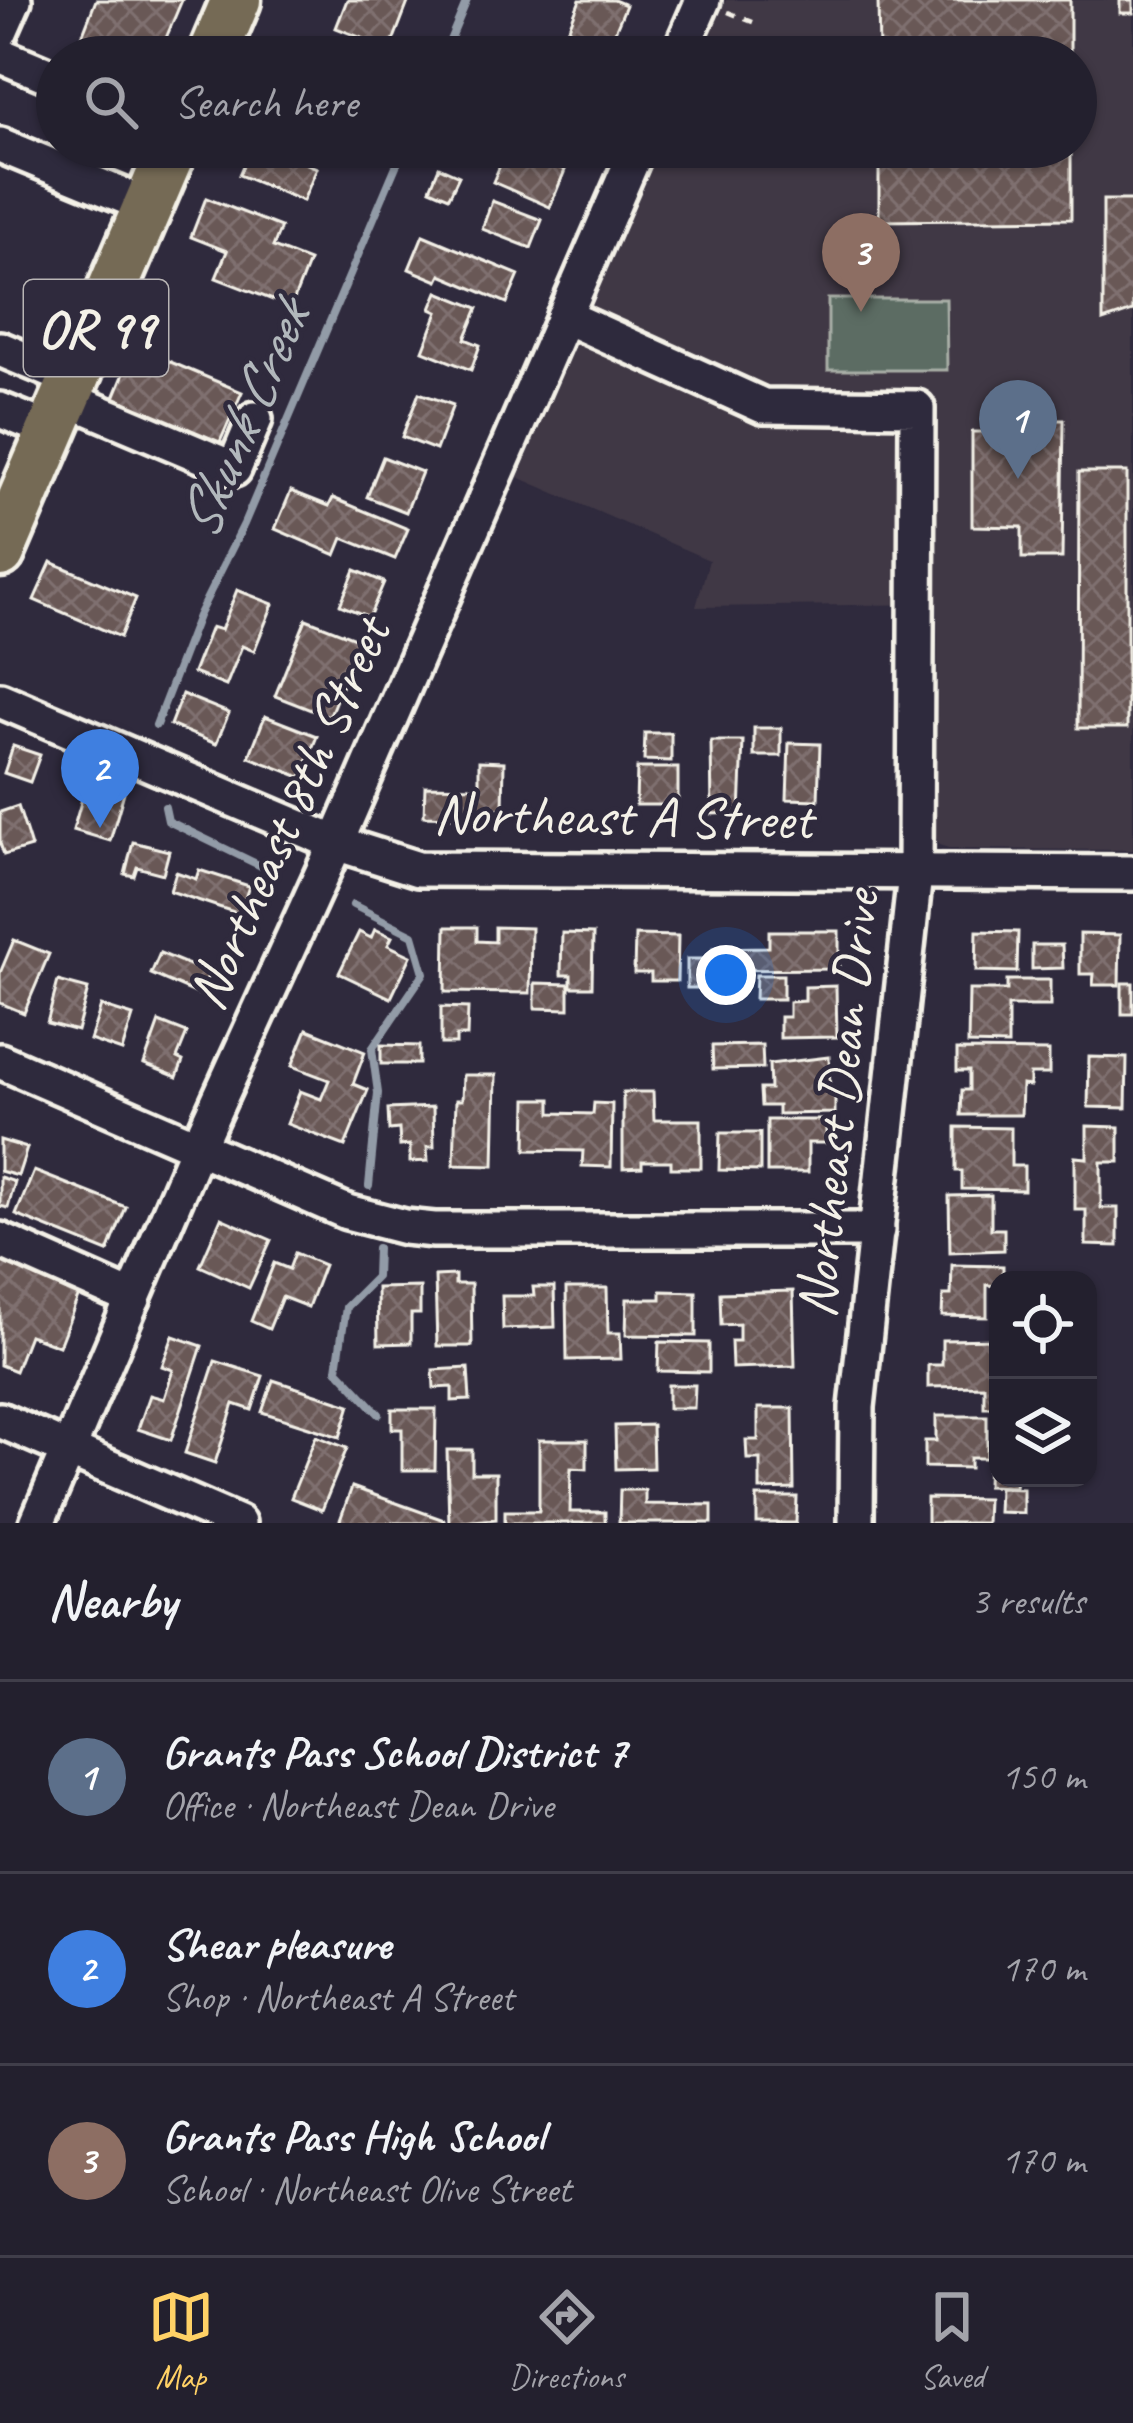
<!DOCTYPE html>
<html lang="en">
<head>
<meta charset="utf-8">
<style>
  :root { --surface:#23202e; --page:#2b2836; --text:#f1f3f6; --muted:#a3a3aa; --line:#403e4a; --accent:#ffd166 }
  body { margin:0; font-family:Caveat,sans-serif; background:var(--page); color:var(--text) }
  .controls { position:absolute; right:36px; bottom:36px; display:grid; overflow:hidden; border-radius:24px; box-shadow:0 3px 9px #0004 }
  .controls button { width:108px; height:108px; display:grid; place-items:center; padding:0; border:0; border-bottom:3px solid var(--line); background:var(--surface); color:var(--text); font:60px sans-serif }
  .you { position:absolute; left:726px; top:975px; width:42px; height:42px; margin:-30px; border:9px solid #fff; border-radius:50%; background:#1a73e8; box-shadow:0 0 0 18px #1a73e833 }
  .badge { display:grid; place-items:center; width:78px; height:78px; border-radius:50%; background:var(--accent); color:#fff; font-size:39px; font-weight:700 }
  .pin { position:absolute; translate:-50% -99px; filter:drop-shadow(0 3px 6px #0008) }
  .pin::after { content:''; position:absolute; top:63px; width:42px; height:36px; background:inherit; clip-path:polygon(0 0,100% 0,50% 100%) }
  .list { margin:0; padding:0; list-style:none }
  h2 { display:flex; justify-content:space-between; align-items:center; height:156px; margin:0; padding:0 48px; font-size:51px }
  h2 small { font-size:39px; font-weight:400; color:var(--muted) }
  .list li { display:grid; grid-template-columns:78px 1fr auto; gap:36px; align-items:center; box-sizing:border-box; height:192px; padding:0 48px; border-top:3px solid var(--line) }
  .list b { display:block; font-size:45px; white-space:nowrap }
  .list p { margin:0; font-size:39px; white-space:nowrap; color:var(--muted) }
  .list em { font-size:39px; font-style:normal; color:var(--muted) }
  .icon { flex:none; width:66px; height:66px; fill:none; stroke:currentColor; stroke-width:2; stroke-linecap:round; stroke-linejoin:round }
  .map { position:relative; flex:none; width:1133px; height:1523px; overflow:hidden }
  .search { position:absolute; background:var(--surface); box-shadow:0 3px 9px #0004; left:36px; right:36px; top:36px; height:132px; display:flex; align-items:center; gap:30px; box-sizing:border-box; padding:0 42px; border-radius:66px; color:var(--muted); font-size:45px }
  .sheet { height:732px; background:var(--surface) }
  nav { display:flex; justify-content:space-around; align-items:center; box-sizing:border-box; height:168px; border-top:3px solid var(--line); background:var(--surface); font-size:33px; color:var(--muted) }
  nav a { display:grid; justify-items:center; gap:6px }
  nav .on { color:var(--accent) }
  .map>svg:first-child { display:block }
  .built { fill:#403845 }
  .park { fill:#5b6c64; stroke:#a8aea6; stroke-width:3 }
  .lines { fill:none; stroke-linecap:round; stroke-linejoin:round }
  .stream { stroke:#929ba7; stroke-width:8 }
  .building { fill:url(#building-cross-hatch); stroke:#f4f1e8; stroke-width:3 }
  .minor-casing { stroke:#f4f1e8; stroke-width:42 }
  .highway-casing { stroke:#f4f1e8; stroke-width:57 }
  .path { stroke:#f4f1e8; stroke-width:4.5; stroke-dasharray:9 9; stroke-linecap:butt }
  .minor { stroke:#2f2a3d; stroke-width:33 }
  .highway { stroke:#756a55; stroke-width:48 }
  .labels { text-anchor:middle; stroke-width:9; stroke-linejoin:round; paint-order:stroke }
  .shield { fill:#2f2a3d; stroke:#b9b5b5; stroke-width:3 }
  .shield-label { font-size:54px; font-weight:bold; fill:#f4f1e8 }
  .street-label { font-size:57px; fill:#f4f1e8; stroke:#2f2a3d }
  .water-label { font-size:60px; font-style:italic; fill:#b2b8bc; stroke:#2f2a3d }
</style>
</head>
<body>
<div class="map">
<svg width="1133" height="1523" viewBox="0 0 1133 1523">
  <defs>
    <pattern id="building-cross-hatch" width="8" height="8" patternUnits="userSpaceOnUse" patternTransform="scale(3)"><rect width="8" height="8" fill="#695857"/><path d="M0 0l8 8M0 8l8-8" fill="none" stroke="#7f706f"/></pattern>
  </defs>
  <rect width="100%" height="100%" fill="#2f2a3d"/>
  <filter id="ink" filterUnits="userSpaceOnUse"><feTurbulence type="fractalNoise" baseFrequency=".00833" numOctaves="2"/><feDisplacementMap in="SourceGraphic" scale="24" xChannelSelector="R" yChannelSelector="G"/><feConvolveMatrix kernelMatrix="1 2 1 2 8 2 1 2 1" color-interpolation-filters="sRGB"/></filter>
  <g filter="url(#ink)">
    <!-- built -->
    <path class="built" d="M726,0H1133V850L952,849L939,845L936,838L938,604L696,607L709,560L518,477L661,147H1076V57H701Z"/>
    <!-- park -->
    <path class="park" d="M828,299H946L947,370H828Z"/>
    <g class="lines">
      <!-- stream -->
      <g class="stream">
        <path d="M443,57L467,0"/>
        <path d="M156,725L198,616L244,524L404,147"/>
        <path d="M165,807L168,821L267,869"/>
        <path d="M353,905L413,935L424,973L372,1049L378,1093L369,1186"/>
        <path d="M377,1248L376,1277L346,1307L337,1369L379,1414"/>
      </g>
    </g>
    <!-- building -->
    <g class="building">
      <path d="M96,0H182L158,57H97L77,49Z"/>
      <path d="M347,0H409L390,49L336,28Z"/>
      <path d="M580,0H614L626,5L605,55L587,48L584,57H557Z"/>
      <path d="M878,0H1070V57H879Z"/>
      <rect x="1120" y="0" width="13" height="13"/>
      <path d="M251,147H267L317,168L303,201L239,175Z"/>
      <path d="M508,147L565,170L550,207L493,182Z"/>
      <path d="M879,147H1071V219L879,221Z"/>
      <path d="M439,167L459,176L449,197L430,189Z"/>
      <path d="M206,198L281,227L273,247L309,261L291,307L216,278L227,251L191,237Z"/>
      <path d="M1103,200H1133V311L1103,321Z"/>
      <path d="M492,201L542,220L531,248L482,229Z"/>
      <path d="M423,235L519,275L507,303L441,275L438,281L409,269Z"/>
      <path d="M438,292L478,308L465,339L480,345L471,370L423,351L438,312L431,309Z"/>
      <path d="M135,347L242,392L219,444L113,400Z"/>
      <path d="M419,393L453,405L436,450L402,437Z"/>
      <path d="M1024,420H1064L1062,558H1022V527L972,526V432H1024Z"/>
      <path d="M383,457L422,472L406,512L367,497Z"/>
      <path d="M1079,472H1127V728H1078Z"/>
      <path d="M291,491L329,506L333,498L408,529L395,559L343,538L336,555L275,529Z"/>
      <path d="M51,562L136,598L120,637L34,600Z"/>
      <path d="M355,570L384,582L369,617L340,605Z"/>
      <path d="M237,590L273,604L254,651L242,646L226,686L193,673L211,627L221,630Z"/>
      <path d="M306,619L360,640L329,717L275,696Z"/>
      <path d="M182,694L229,713L216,744L170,725Z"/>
      <path d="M265,716L317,736L301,777L249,757Z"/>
      <rect x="754" y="728" width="27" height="28"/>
      <path d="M645,733H671V761L644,760Z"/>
      <path d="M711,741H743L740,813L712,814Z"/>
      <path d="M789,743L820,744L818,800L787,799Z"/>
      <path d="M13,746L40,755L30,782L4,773Z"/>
      <path d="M479,761L504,762L503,809H487V818L424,816L425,786L479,787Z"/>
      <path d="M637,768H678V805H636Z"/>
      <path d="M88,778L125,789L110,841L73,830Z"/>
      <path d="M18,806L31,847L4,855L0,843V812Z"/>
      <path d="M133,842L169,851L163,874L137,867L134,876L125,874Z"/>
      <path d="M199,870L249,886L240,914L170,891L176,872L196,879Z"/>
      <path d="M446,927H477V941L495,942V927L531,928L530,993L445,992Z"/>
      <path d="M375,929L392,937L388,945L411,956L391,998L339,973L359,932L371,938Z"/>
      <path d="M769,931H839V969L713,970V948L769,947Z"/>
      <path d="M977,931L1018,932L1017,972L976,971Z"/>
      <path d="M562,933L593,934L592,987H571V975H561Z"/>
      <path d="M1080,934L1120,935L1119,985H1093L1094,974H1080Z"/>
      <path d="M635,935L678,936L677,981H651V973H634Z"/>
      <path d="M14,940L49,954L24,1013L0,1003V973Z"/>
      <path d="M1032,945H1062L1063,968L1032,969Z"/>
      <path d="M160,953L209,973L200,995L151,974Z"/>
      <rect x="687" y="959" width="24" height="29"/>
      <path d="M756,975H783V999H755Z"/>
      <path d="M1007,980H1050V1006H1008V1045L968,1044L969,990H1007Z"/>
      <path d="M58,981L88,989L77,1031L47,1023Z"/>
      <path d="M535,983L569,984V1009L535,1008Z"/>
      <rect x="1122" y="983" width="11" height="31"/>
      <path d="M836,986L837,1037L780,1038V1017H789V1002L805,1001V987Z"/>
      <path d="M101,1006L133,1016L122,1051L90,1040Z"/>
      <path d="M441,1007L468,1008L467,1036H456V1044H441Z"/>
      <path d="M159,1022L187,1033L177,1058L183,1061L177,1077L144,1064Z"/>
      <path d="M307,1029L365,1052L353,1084L368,1090L345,1146L287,1124L300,1091L321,1099L329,1080L292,1066Z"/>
      <path d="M381,1045L419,1046V1064H381Z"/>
      <path d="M762,1045L763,1068L713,1069L712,1046Z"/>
      <path d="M957,1050L1049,1051V1074H1030V1086L1022,1085L1021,1115H961L962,1090H969V1071H957Z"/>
      <path d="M829,1057L830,1093H835V1113L778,1114V1106H761L760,1089H770L769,1064Z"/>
      <path d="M1089,1057L1127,1058L1126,1108L1088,1107Z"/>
      <path d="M463,1075H496L494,1166L454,1165L456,1100H462Z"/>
      <path d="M623,1092H653L654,1120H701V1168H671V1161H642V1167L623,1168Z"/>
      <path d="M527,1099H551V1113L593,1114L594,1103L612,1104L611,1167L582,1166L583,1151L526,1150Z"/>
      <path d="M433,1107L434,1147H427L428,1161L410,1162V1145L400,1146L399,1129L389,1130L388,1109Z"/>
      <path d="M767,1120H826V1143H808V1172H767Z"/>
      <path d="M1087,1126L1119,1127V1162H1101V1208H1118V1246L1086,1245V1210H1075V1157L1087,1158Z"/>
      <path d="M956,1127L1011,1128V1166H1024V1190L962,1189V1171H956Z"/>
      <path d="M720,1133H760V1171L719,1170Z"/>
      <path d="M0,1140L27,1148L18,1176L0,1171Z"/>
      <path d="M34,1171L126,1207L108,1252L16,1215Z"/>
      <path d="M0,1177L15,1182L8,1208L0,1206Z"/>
      <path d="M991,1195V1229H1004V1250L950,1252L949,1196Z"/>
      <path d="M221,1218L271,1240L249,1288L200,1266Z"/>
      <path d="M295,1253L324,1265L308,1307L282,1297L269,1329L251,1321L274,1263L289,1269Z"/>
      <path d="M0,1260L80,1292L59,1346L29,1335L15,1371L0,1365Z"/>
      <path d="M952,1265L1003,1266V1280H998V1286L987,1285V1317L942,1316L943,1295H951Z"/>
      <path d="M455,1275V1284H471L472,1346H437L435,1276Z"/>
      <path d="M420,1287V1314H411V1343L378,1344L377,1288Z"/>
      <path d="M533,1287H554L555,1327L503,1329L502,1296H534Z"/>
      <path d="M566,1288H607L608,1333H620L621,1359L567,1360Z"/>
      <path d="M661,1291L696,1292V1336L626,1335L627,1299H661Z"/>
      <path d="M793,1291L795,1366L732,1368L731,1341H739V1324L721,1325L720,1293Z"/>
      <path d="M173,1336L202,1346L171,1440L138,1429L150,1395L164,1399L173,1370L162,1366Z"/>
      <path d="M998,1339V1407H984V1386L928,1387V1365H942V1340Z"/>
      <path d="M659,1342L709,1343V1372L658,1371Z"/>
      <path d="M215,1361L263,1376L252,1410L234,1404L215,1463L185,1453Z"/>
      <path d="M468,1368L470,1400L452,1401V1387L434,1388L433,1370Z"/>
      <path d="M273,1380L350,1405L340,1437L262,1412Z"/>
      <path d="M668,1385H695L694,1408H668Z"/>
      <path d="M758,1408H793L794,1489L760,1490V1459H747L746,1440H758Z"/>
      <path d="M392,1409H436L435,1470H402V1429H392Z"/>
      <path d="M936,1416H987V1458H970V1468L925,1467V1441H936Z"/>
      <path d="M652,1425L653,1468L616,1469L615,1426Z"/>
      <path d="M316,1436L347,1448L322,1510L291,1498Z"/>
      <path d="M539,1440H587V1469L571,1468L570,1512H605V1523H505V1511H539Z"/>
      <path d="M447,1450H472V1473H496V1519L449,1523Z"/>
      <path d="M988,1460L998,1461V1478H1016L1015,1487L987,1486Z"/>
      <path d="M352,1487L444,1520L443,1523H339Z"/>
      <path d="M999,1488L1023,1489V1513L998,1512Z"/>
      <path d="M620,1490H645V1504L712,1505V1523H619Z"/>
      <path d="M757,1497H797L796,1523H757Z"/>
      <path d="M927,1498L987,1499L986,1523H927Z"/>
    </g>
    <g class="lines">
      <defs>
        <g id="minor">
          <path d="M0,32L14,0"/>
          <path d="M0,55L57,79"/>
          <path d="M678,57L703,0"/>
          <path d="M0,145L148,206"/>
          <path d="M564,316L763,406L917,408L915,874L857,1407L856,1523"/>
          <path d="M0,349L74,380"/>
          <path d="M66,398L234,469L255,419"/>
          <path d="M0,410L52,431"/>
          <path d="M0,700L336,843L418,869L1133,873"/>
          <path d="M0,1061L347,1212L405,1227L434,1230H877"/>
          <path d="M0,1240L133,1299"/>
          <path d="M0,1420L238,1523"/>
          <path d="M37,1523L197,1148L336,843L638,147"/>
        </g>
        <g id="highway">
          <path d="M212,57L236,0"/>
          <path d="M0,552L173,147"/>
        </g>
      </defs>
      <!-- minor casing -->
      <use href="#minor" class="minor-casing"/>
      <!-- highway casing -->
      <use href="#highway" class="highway-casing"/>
      <!-- path -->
      <path class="path" d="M728,12L755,23"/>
      <!-- minor -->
      <use href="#minor" class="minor"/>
      <!-- highway -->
      <use href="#highway" class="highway"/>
    </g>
  </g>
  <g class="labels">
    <!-- shield labels -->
    <rect class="shield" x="24" y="280" width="144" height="96" rx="9"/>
    <g class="shield-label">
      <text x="96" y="347">OR 99</text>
    </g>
    <!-- street labels -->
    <g class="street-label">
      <text transform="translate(287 813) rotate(-66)" y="20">Northeast 8th Street</text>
      <text transform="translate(623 815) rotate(1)" y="20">Northeast A Street</text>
      <text transform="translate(836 1104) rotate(-84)" y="20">Northeast Dean Drive</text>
    </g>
    <!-- water labels -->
    <g class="water-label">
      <text transform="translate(242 420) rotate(-67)" y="21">Skunk Creek</text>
    </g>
  </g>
</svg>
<div class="controls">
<button><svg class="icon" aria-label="locate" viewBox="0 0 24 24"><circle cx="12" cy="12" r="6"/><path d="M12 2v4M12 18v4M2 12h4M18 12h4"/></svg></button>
<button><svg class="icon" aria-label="layers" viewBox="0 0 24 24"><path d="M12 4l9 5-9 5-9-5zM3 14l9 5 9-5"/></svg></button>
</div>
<div class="you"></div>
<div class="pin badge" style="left:1018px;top:479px;background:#5c6f8a">1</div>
<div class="pin badge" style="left:100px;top:828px;background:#3f7fe0">2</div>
<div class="pin badge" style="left:861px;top:312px;background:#8d6e63">3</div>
<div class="search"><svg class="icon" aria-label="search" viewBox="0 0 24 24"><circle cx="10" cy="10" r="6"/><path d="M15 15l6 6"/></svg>Search here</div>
</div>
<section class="sheet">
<h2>Nearby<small>3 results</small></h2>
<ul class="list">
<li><span class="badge" style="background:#5c6f8a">1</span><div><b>Grants Pass School District 7</b><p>Office · Northeast Dean Drive</p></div><em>150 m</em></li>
<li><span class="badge" style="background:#3f7fe0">2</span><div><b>Shear pleasure</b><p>Shop · Northeast A Street</p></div><em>170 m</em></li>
<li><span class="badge" style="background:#8d6e63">3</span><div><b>Grants Pass High School</b><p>School · Northeast Olive Street</p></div><em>170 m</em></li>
</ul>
</section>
<nav>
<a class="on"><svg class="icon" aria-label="map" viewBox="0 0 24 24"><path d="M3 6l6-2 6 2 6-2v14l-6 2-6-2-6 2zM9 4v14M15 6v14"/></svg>Map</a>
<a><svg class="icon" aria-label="directions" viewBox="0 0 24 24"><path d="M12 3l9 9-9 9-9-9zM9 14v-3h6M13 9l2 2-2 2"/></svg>Directions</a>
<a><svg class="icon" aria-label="saved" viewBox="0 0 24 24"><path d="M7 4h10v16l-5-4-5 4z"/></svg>Saved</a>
</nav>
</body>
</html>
